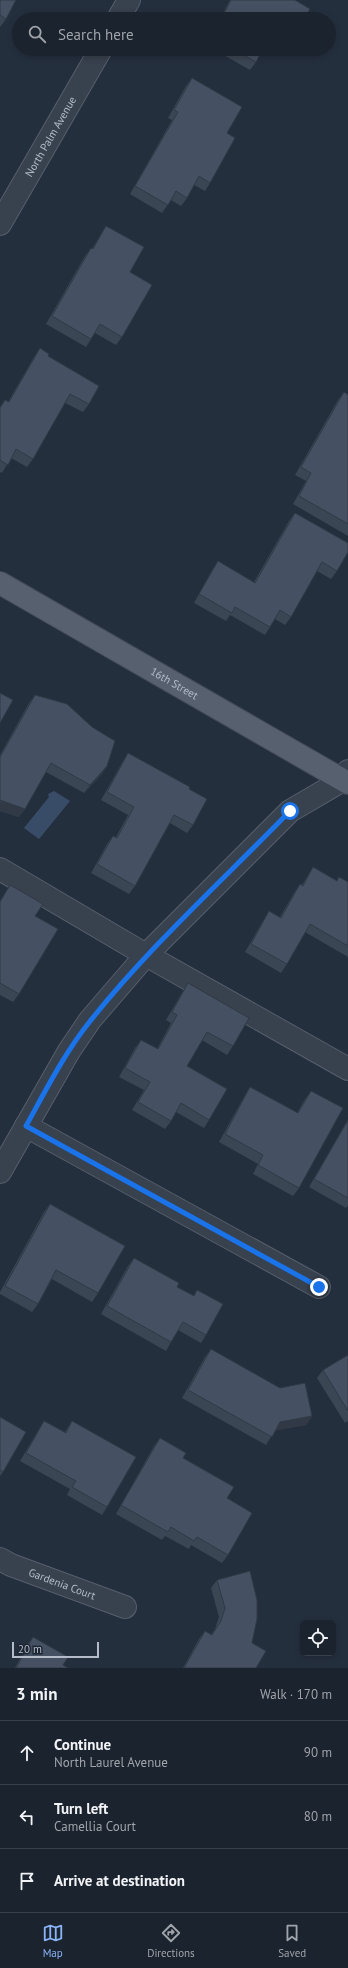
<!DOCTYPE html>
<html lang="en">
<head>
<meta charset="utf-8">
<style>
  :root { --surface:#1b232e; --page:#282f3a; --text:#f1f3f6; --muted:#a0a4aa; --line:#39404a; --accent:#8ab4f8 }
  body { margin:0; font-family:"PT Sans",sans-serif; background:var(--page); color:var(--text) }
  .controls { position:absolute; right:12px; bottom:12px; display:grid; overflow:hidden; border-radius:6px; box-shadow:0 2px 6px #0003 }
  .controls button { width:36px; height:36px; display:grid; place-items:center; padding:0; border:0; border-bottom:1px solid var(--line); background:var(--surface); color:var(--text); font:20px sans-serif }
  .scale { position:absolute; left:12px; bottom:10px; width:87px; box-sizing:border-box; padding-left:4px; border:2px solid #b4bcc9; border-top:0; font-size:11px; line-height:14px; white-space:nowrap; color:#b4bcc9; -webkit-text-stroke:3px #1d2633; paint-order:stroke }
  .stop { position:absolute; width:12px; height:12px; margin:-9px; border:3px solid #1a73e8; border-radius:50%; background:#fff }
  .stop.end { background:#1a73e8; border-color:#fff; box-shadow:0 1px 4px #0008 }
  .list { margin:0; padding:0; list-style:none }
  h2 { display:flex; justify-content:space-between; align-items:center; height:52px; margin:0; padding:0 16px; font-size:17px }
  h2 small { font-size:13px; font-weight:400; color:var(--muted) }
  .list li { display:grid; grid-template-columns:26px 1fr auto; gap:12px; align-items:center; box-sizing:border-box; height:64px; padding:0 16px; border-top:1px solid var(--line) }
  .list b { display:block; font-size:15px; white-space:nowrap }
  .list p { margin:0; font-size:13px; white-space:nowrap; color:var(--muted) }
  .list em { font-size:13px; font-style:normal; color:var(--muted) }
  .icon { flex:none; width:22px; height:22px; fill:none; stroke:currentColor; stroke-width:2; stroke-linecap:round; stroke-linejoin:round }
  .map { position:relative; flex:none; width:348px; height:1668px; overflow:hidden }
  .search { position:absolute; background:var(--surface); box-shadow:0 2px 6px #0003; left:12px; right:12px; top:12px; height:44px; display:flex; align-items:center; gap:10px; box-sizing:border-box; padding:0 14px; border-radius:22px; color:var(--muted); font-size:15px }
  .sheet { height:244px; background:var(--surface) }
  nav { display:flex; justify-content:space-around; align-items:center; box-sizing:border-box; height:56px; border-top:1px solid var(--line); background:var(--surface); font-size:11px; color:var(--muted) }
  nav a { display:grid; justify-items:center; gap:2px }
  nav .on { color:var(--accent) }
  .map>svg:first-child { display:block }
  .water { fill:#394c67 }
  .lines { fill:none; stroke-linecap:round; stroke-linejoin:round }
  .minor-casing { stroke:#565f6c; stroke-width:24 }
  .major-casing { stroke:#414a57; stroke-width:24 }
  .minor { stroke:#38414e; stroke-width:22 }
  .major { stroke:#56606e; stroke-width:22 }
  .wall { fill:#3b4654 }
  .shaded-wall { fill:#303945 }
  .building { fill:#455162; stroke:#303945 }
  .route { stroke:#1a73e8; stroke-width:5 }
  .labels { text-anchor:middle; stroke-width:3; stroke-linejoin:round; paint-order:stroke }
  .street-label { font-size:11px; fill:#b4bcc9; stroke:#1d2633 }
</style>
</head>
<body>
<div class="map">
<svg width="348" height="1668" viewBox="0 0 348 1668">
  <rect width="100%" height="100%" fill="#242f3e"/>
  <!-- water -->
  <path class="water" d="M54,791L70,801L39,839L24,828L49,797L48,794Z"/>
  <g class="lines">
    <defs>
      <g id="minor">
        <path d="M118,19L129,0"/>
        <path id="s1" d="M0,224L101,49"/>
        <path d="M0,869L146,955L348,1069"/>
        <path d="M26,1126L319,1287"/>
        <path d="M0,1172L69,1051L90,1020L146,955L290,811L343,780L348,771"/>
        <path id="s2" d="M0,1559L11,1565L125,1607"/>
      </g>
      <g id="major">
        <path id="s3" d="M0,583L348,783"/>
      </g>
    </defs>
    <!-- minor casing -->
    <use href="#minor" class="minor-casing"/>
    <!-- major casing -->
    <use href="#major" class="major-casing"/>
    <!-- minor -->
    <use href="#minor" class="minor"/>
    <!-- major -->
    <use href="#major" class="major"/>
  </g>
  <!-- wall -->
  <g class="wall">
    <path d="M0,0L6,19L0,27Z"/>
    <path d="M230,0H295L304,19H220Z"/>
    <path d="M213,49H263L256,62L250,70Z"/>
    <path d="M192,78L227,133L210,183L205,191L194,185L187,198L181,206L171,200L162,213L130,194L172,120L168,118L186,86Z"/>
    <path d="M106,226L130,272L122,337L116,345L95,333L86,347L46,324L85,256L91,248L92,249L101,234Z"/>
    <path d="M40,348L48,356L89,404L83,412L65,403L33,459L27,467L11,458L2,473L0,472V407L5,400L8,402L34,357Z"/>
    <path d="M344,392L348,395V536L293,504L306,481L295,475L338,400Z"/>
    <path d="M295,513L337,571L331,579L317,571L291,617L285,625L275,619L265,635L230,615L226,621L194,603L212,570L218,561L254,582L289,521Z"/>
    <path d="M35,695L107,766L102,774L84,793L46,772L25,809L19,817L0,811V755L29,703Z"/>
    <path d="M128,753L189,789L193,825L187,833L170,823L135,886L129,894L91,873L107,844L113,836L116,837L128,815L101,800L123,761Z"/>
    <path d="M313,867L337,881L339,877L348,882V957L305,932L287,964L281,973L245,952L264,919L269,911L280,917L294,893L300,884L302,885Z"/>
    <path d="M10,885L35,916L19,994L13,1002L0,995V901Z"/>
    <path d="M188,983L233,1046L227,1055L202,1040L187,1066L209,1120L204,1128L176,1112L171,1121L165,1129L132,1110L144,1090L119,1077L135,1048L141,1040L157,1049L171,1023L166,1020L183,991Z"/>
    <path d="M250,1087L297,1113L305,1099L311,1091L299,1188L293,1196L253,1174L258,1164L219,1142L245,1095Z"/>
    <path d="M348,1119V1205L346,1208L309,1187Z"/>
    <path d="M50,1204L98,1293L92,1302L52,1279L38,1304L32,1312L0,1294V1292L44,1212Z"/>
    <path d="M134,1258L177,1287L194,1296L197,1290L206,1335L201,1343L178,1330L171,1342L166,1351L101,1314L128,1266Z"/>
    <path d="M211,1349L312,1416L306,1425L275,1430L266,1445L182,1398L205,1357Z"/>
    <path d="M348,1355V1421L345,1423L317,1378L323,1370Z"/>
    <path d="M0,1417L3,1472L0,1476Z"/>
    <path d="M44,1421L65,1432L72,1421L107,1507L102,1515L67,1495L70,1489L20,1461L39,1429Z"/>
    <path d="M160,1438L183,1458L227,1498L228,1555L222,1563L191,1545L189,1549L165,1536L162,1540L116,1514L154,1446Z"/>
    <path d="M217,1580L252,1643L256,1668H183L199,1639L205,1631L211,1635L215,1629L219,1617L211,1588Z"/>
    <path d="M33,1637L63,1665L68,1668H15L27,1645Z"/>
  </g>
  <!-- shaded-wall -->
  <g class="shaded-wall">
    <path d="M107,766L102,774L84,793L90,785Z"/>
    <path d="M1,801L25,809L19,817L0,811V803Z"/>
    <path d="M312,1416L306,1425L274,1431L280,1422Z"/>
  </g>
  <!-- building -->
  <g class="building">
    <path d="M0,0H16L6,19L0,15Z"/>
    <path d="M231,0H295L310,9L304,19H221Z"/>
    <path d="M233,49H263L256,62Z"/>
    <path d="M192,78L242,107L227,133L235,138L210,183L199,176L187,198L176,191L168,205L135,186L178,112L174,110Z"/>
    <path d="M106,226L144,247L130,272L152,285L122,337L100,324L91,339L52,316L91,248L93,249Z"/>
    <path d="M40,348L49,354L48,356L99,386L89,404L70,394L33,459L16,449L8,465L0,460V408L5,400L9,402Z"/>
    <path d="M344,392L348,395V524L299,496L311,473L301,467Z"/>
    <path d="M295,513L348,543V552L337,571L322,562L291,617L280,610L270,627L235,607L232,613L199,594L218,561L255,583Z"/>
    <path d="M0,693L13,700L0,723Z"/>
    <path d="M35,695L67,704L92,727L115,741L107,766L90,785L51,763L25,809L0,800V757Z"/>
    <path d="M128,753L190,787L189,789L207,799L193,825L174,815L135,886L97,864L113,836L117,838L134,807L107,792Z"/>
    <path d="M313,867L337,881L339,877L348,882V946L310,924L287,964L251,944L269,911L281,918L300,884L303,886Z"/>
    <path d="M10,885L43,904L35,916L58,929L19,994L0,983V902Z"/>
    <path d="M188,983L249,1018L233,1046L207,1032L187,1066L227,1089L209,1120L181,1103L171,1121L138,1102L150,1082L125,1068L141,1040L158,1049L177,1015L172,1012Z"/>
    <path d="M250,1087L298,1113L311,1091L343,1108L299,1188L258,1165L263,1155L225,1134Z"/>
    <path d="M348,1120V1198L314,1179Z"/>
    <path d="M50,1204L125,1246L98,1293L56,1270L38,1304L5,1286Z"/>
    <path d="M134,1258L179,1283L177,1287L194,1296L197,1290L223,1304L206,1335L183,1322L171,1342L107,1306Z"/>
    <path d="M211,1349L280,1388L305,1383L312,1416L280,1422L272,1437L188,1390Z"/>
    <path d="M348,1355V1411L323,1370Z"/>
    <path d="M0,1417L26,1432L3,1472L0,1470Z"/>
    <path d="M44,1421L66,1433L72,1421L136,1457L107,1507L72,1487L76,1481L26,1453Z"/>
    <path d="M160,1438L186,1453L183,1458L234,1487L227,1498L252,1513L228,1555L197,1537L194,1541L171,1527L168,1532L121,1505Z"/>
    <path d="M250,1571L257,1600V1619L252,1643L266,1651L256,1668H184L205,1631L212,1635L221,1621L225,1608L217,1580Z"/>
    <path d="M33,1637L68,1657L63,1665L68,1668H16Z"/>
  </g>
  <g class="lines">
    <!-- route -->
    <path class="route" d="M290,811C223,880 151,945 91,1020C65,1052 46,1090 26,1126L319,1287"/>
  </g>
  <g class="labels">
    <!-- street labels -->
    <g class="street-label">
      <text dy="4" stroke="none"><textPath href="#s1" startOffset="101">North Palm Avenue</textPath></text>
      <text dy="4" stroke="none"><textPath href="#s3" startOffset="201">16th Street</textPath></text>
      <text dy="4" stroke="none"><textPath href="#s2" startOffset="67">Gardenia Court</textPath></text>
    </g>
  </g>
</svg>
<div class="controls">
<button><svg class="icon" aria-label="locate" viewBox="0 0 24 24"><circle cx="12" cy="12" r="6"/><path d="M12 2v4M12 18v4M2 12h4M18 12h4"/></svg></button>
</div>
<div class="scale">20 m</div>
<div class="stop" style="left:290px;top:811px"></div>
<div class="stop end" style="left:319px;top:1287px"></div>
<div class="search"><svg class="icon" aria-label="search" viewBox="0 0 24 24"><circle cx="10" cy="10" r="6"/><path d="M15 15l6 6"/></svg>Search here</div>
</div>
<section class="sheet">
<h2>3 min<small>Walk · 170 m</small></h2>
<ul class="list">
<li><svg class="icon" aria-label="ahead" viewBox="0 0 24 24"><path d="M12 20V5M6 11l6-6 6 6"/></svg><div><b>Continue</b><p>North Laurel Avenue</p></div><em>90 m</em></li>
<li><svg class="icon" aria-label="left" viewBox="0 0 24 24"><path d="M17 20v-9H6M10 6l-5 5 5 5"/></svg><div><b>Turn left</b><p>Camellia Court</p></div><em>80 m</em></li>
<li><svg class="icon" aria-label="arrive" viewBox="0 0 24 24"><path d="M6 21V4h12l-3 4 3 4H6"/></svg><div><b>Arrive at destination</b></div></li>
</ul>
</section>
<nav>
<a class="on"><svg class="icon" aria-label="map" viewBox="0 0 24 24"><path d="M3 6l6-2 6 2 6-2v14l-6 2-6-2-6 2zM9 4v14M15 6v14"/></svg>Map</a>
<a><svg class="icon" aria-label="directions" viewBox="0 0 24 24"><path d="M12 3l9 9-9 9-9-9zM9 14v-3h6M13 9l2 2-2 2"/></svg>Directions</a>
<a><svg class="icon" aria-label="saved" viewBox="0 0 24 24"><path d="M7 4h10v16l-5-4-5 4z"/></svg>Saved</a>
</nav>
</body>
</html>
